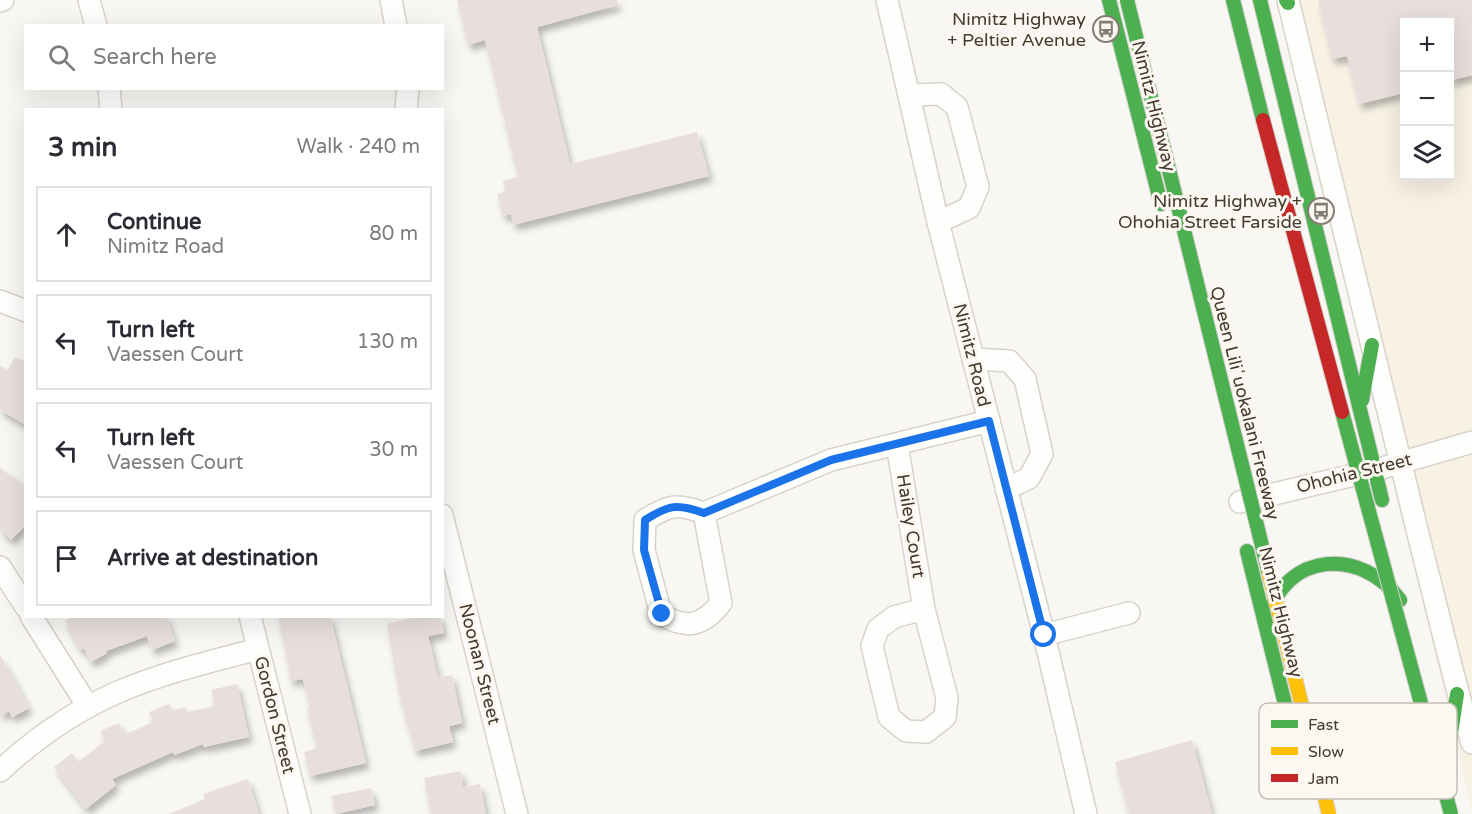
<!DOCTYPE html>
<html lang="en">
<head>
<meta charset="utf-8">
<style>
  :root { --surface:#fff; --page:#f2f2f3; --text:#2b2b33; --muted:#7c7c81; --line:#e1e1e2 }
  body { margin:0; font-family:"Varela Round",sans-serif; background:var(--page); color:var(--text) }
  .controls { position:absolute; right:18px; top:18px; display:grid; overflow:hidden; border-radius:0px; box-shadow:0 6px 24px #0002 }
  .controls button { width:54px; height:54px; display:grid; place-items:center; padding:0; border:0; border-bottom:2px solid var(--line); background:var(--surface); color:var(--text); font:30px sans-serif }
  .stop { position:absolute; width:18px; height:18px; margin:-14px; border:4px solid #1a73e8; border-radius:50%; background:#fff }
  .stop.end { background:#1a73e8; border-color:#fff; box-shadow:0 2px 6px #0008 }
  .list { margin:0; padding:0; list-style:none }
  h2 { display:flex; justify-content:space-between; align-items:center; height:78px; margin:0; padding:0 24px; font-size:26px }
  h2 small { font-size:20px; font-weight:400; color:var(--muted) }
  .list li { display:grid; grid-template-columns:39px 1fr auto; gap:18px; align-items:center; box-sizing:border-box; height:96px; margin:0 12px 12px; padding:0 12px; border:2px solid var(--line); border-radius:0px }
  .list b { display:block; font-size:22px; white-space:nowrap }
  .list p { margin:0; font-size:20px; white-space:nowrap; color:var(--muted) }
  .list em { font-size:20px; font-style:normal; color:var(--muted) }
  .icon { flex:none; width:33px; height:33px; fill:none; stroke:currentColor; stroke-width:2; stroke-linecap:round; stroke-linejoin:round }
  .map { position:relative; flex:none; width:1472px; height:814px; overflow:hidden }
  .search { position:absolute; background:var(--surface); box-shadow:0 6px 24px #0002; left:24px; top:24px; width:420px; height:66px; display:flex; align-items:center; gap:15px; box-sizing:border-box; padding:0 21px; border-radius:0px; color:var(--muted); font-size:22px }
  .panel { position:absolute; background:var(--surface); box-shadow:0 6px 24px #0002; left:24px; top:108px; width:420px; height:510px; border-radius:0px }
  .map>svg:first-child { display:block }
  .industrial { fill:#f8f2e5; fill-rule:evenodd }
  .building { fill:#e8dfdd; filter:url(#shadow) }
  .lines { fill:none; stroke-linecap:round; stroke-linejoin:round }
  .street-casing { stroke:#d8d2cb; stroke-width:24 }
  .fast-casing { stroke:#d4d1cd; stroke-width:16 }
  .street { stroke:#fefefd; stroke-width:21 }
  .fast { stroke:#4caf50; stroke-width:14 }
  .fast-bridge-casing { stroke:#d4d1cd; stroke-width:16; stroke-linecap:butt }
  .slow-bridge-casing { stroke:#d4d1cd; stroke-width:16; stroke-linecap:butt }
  .jam-bridge-casing { stroke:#d4d1cd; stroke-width:16; stroke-linecap:butt }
  .fast-bridge { stroke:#4caf50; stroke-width:14 }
  .slow-bridge { stroke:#ffc107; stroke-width:14 }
  .jam-bridge { stroke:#c62828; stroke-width:14 }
  .route { stroke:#1a73e8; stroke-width:8 }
  .labels { text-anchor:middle; stroke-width:6; stroke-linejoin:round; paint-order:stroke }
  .poi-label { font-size:18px; fill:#443b2e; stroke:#fcf7f1; text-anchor:end }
  .street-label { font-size:18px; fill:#443b2e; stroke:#fcf7f1 }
  .key { fill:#fcf7f1; stroke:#c5bfb6; stroke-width:1.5 }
  .key-label { font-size:16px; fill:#443b2e }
</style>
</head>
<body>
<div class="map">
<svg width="1472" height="814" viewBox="0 0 1472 814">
  <defs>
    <filter id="shadow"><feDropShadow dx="3.5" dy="6" stdDeviation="3" flood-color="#0004"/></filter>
  </defs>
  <rect width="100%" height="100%" fill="#f9f7f4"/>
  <!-- industrial -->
  <path class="industrial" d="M1278,0H1472V811L1394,481ZM1404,22H1450V176H1404Z"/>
  <!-- building -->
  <g class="building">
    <path d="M457,0H617L618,5L537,27L570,164L697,132L709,176L513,225L511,214L503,216L497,194L505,192L503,181L518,177L485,40L468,45Z"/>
    <path d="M1318,0H1472V75L1449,81V22H1404V93L1359,104L1347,56L1332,59Z"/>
    <path d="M15,357L26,362V425L0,410V366L8,370Z"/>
    <path d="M0,468L26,486V525L11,540L0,529Z"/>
    <path d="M73,616H166L175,641L152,650L147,636L106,651L107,653L91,662L84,648L80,650L65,621Z"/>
    <path d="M278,616H330L366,763L310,776L304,752L317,748L307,709L310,708L303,679L291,681Z"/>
    <path d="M420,616H440L444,633L428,636L438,678L452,675L462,723L449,726L453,742L415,751L399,695L387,624Z"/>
    <path d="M0,655L29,708L12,717L9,711L0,716Z"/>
    <path d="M237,684L249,737L203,747V744L174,755L173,752L112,779L116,785L86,809L54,767L72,753L78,762L105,741L100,731L119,723L124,735L153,722L149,712L169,704L172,711L185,707L187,712L215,706L211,690Z"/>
    <path d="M1192,740L1212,814H1129L1115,762Z"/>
    <path d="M461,771L463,787L480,784L486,814H431L424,778Z"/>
    <path d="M248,779L259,814H169L205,799L203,794Z"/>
    <path d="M371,788L375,805L336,814L331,796Z"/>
  </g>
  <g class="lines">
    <defs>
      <g id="street">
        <path d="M89,0L96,26"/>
        <path d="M391,0L396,26"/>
        <path d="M887,0L938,222L1044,635L1086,814"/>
        <path d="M1288,0C1332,182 1375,364 1421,546C1438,611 1453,678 1472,743"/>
        <path d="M0,1L3,0"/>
        <path d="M109,88L111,110"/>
        <path d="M909,95L941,94L957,107L978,187L969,208L938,222"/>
        <path d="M406,110L408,88"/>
        <path d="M0,301L26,311"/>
        <path d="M973,359L1009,361L1025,379L1042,454L1029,478L1006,489"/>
        <path d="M897,444L924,609L947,698L945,717L926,732L906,731L889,717L872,646L878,629L894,617L924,609"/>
        <path d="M1240,502L1375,470L1472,442"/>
        <path d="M704,513C677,503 669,505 645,520L644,550L661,614C686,630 703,626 721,603L704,513L831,460L989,421"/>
        <path d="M442,515L517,814"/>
        <path d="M0,567L26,607"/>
        <path d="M31,616L87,705"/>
        <path d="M250,616L300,814"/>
        <path d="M1044,635L1129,613"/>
        <path d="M0,771C84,693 150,677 258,649"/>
      </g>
      <g id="fast">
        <path d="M1109,0L1161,204"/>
        <path d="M1233,0L1263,120"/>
        <path d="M1260,0L1382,500"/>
        <path d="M1286,0L1288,3"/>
        <path d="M1362,400L1372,345"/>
        <path d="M1247,551L1306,789"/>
        <path d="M1267,619C1285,551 1362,547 1400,600"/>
        <path d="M1446,767L1457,694"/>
      </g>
    </defs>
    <!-- street casing -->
    <use href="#street" class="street-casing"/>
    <!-- fast casing -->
    <use href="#fast" class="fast-casing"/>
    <!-- street -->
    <use href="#street" class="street"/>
    <!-- fast -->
    <use href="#fast" class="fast"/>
    <defs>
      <g id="fast-bridge">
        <path d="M1127,0L1269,574"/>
        <path d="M1342,412L1451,814"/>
      </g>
      <path id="slow-bridge" d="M1269,574L1329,814"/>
      <path id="jam-bridge" d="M1263,120L1342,412"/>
    </defs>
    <!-- fast-bridge casing -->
    <use href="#fast-bridge" class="fast-bridge-casing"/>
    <!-- slow-bridge casing -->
    <use href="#slow-bridge" class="slow-bridge-casing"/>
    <!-- jam-bridge casing -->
    <use href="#jam-bridge" class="jam-bridge-casing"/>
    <!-- fast-bridge -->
    <use href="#fast-bridge" class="fast-bridge"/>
    <!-- slow-bridge -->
    <use href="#slow-bridge" class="slow-bridge"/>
    <!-- jam-bridge -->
    <use href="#jam-bridge" class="jam-bridge"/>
  </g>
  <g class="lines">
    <!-- route -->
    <path class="route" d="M662,614L644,550L645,520C669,505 677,503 704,513L831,460L989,421L1044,635"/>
  </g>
  <!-- icons -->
  <defs>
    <symbol id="bus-ring" viewBox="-11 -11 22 22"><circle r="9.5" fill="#fcf7f1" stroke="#837d73" stroke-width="1.5"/><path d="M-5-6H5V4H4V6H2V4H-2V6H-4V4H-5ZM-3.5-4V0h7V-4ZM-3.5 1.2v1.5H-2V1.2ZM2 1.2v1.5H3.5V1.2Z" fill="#837d73"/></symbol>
  </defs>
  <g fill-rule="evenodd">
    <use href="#bus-ring" x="1091" y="14" width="30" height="30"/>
    <use href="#bus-ring" x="1306" y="196" width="30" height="30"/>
  </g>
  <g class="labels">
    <!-- poi labels -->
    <g class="poi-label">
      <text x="1086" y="25">Nimitz Highway<tspan x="1086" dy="21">+ Peltier Avenue</tspan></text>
      <text x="1302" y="207">Nimitz Highway +<tspan x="1302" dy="21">Ohohia Street Farside</tspan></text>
    </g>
    <!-- street labels -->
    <g class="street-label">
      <text transform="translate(1154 106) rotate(76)" y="6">Nimitz Highway</text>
      <text transform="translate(972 355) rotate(76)" y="6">Nimitz Road</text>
      <text transform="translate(1245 403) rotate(76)" y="6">Queen Liliʻuokalani Freeway</text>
      <text transform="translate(1354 473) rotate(-14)" y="6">Ohohia Street</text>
      <text transform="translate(911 526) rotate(81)" y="6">Hailey Court</text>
      <text transform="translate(1281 612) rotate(76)" y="6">Nimitz Highway</text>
      <text transform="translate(480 664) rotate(76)" y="6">Noonan Street</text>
      <text transform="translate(275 715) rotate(76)" y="6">Gordon Street</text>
    </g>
  </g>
  <!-- legend -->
  <rect x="1259" y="703" width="198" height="96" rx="9" class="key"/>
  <rect x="1271" y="720" width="27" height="8" fill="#4caf50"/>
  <rect x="1271" y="747" width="27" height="8" fill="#ffc107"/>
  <rect x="1271" y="774" width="27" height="8" fill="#c62828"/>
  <g class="key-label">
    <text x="1308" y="730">Fast</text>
    <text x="1308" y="757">Slow</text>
    <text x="1308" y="784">Jam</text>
  </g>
</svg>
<div class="controls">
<button>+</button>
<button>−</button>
<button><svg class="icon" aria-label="layers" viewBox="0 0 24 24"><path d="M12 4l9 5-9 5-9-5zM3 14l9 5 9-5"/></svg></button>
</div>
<div class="stop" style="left:1044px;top:635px"></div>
<div class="stop end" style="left:662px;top:614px"></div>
<div class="search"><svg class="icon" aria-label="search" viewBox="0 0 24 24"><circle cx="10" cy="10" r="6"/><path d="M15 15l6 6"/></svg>Search here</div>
<section class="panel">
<h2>3 min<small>Walk · 240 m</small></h2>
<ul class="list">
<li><svg class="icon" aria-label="ahead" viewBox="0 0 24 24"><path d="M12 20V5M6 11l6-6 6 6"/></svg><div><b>Continue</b><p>Nimitz Road</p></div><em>80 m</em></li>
<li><svg class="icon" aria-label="left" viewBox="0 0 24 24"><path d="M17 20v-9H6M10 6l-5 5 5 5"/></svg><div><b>Turn left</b><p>Vaessen Court</p></div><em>130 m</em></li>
<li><svg class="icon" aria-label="left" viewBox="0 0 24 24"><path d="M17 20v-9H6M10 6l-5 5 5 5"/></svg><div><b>Turn left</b><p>Vaessen Court</p></div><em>30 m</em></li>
<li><svg class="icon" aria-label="arrive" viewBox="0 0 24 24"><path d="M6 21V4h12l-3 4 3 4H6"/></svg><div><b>Arrive at destination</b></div></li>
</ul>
</section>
</div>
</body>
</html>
